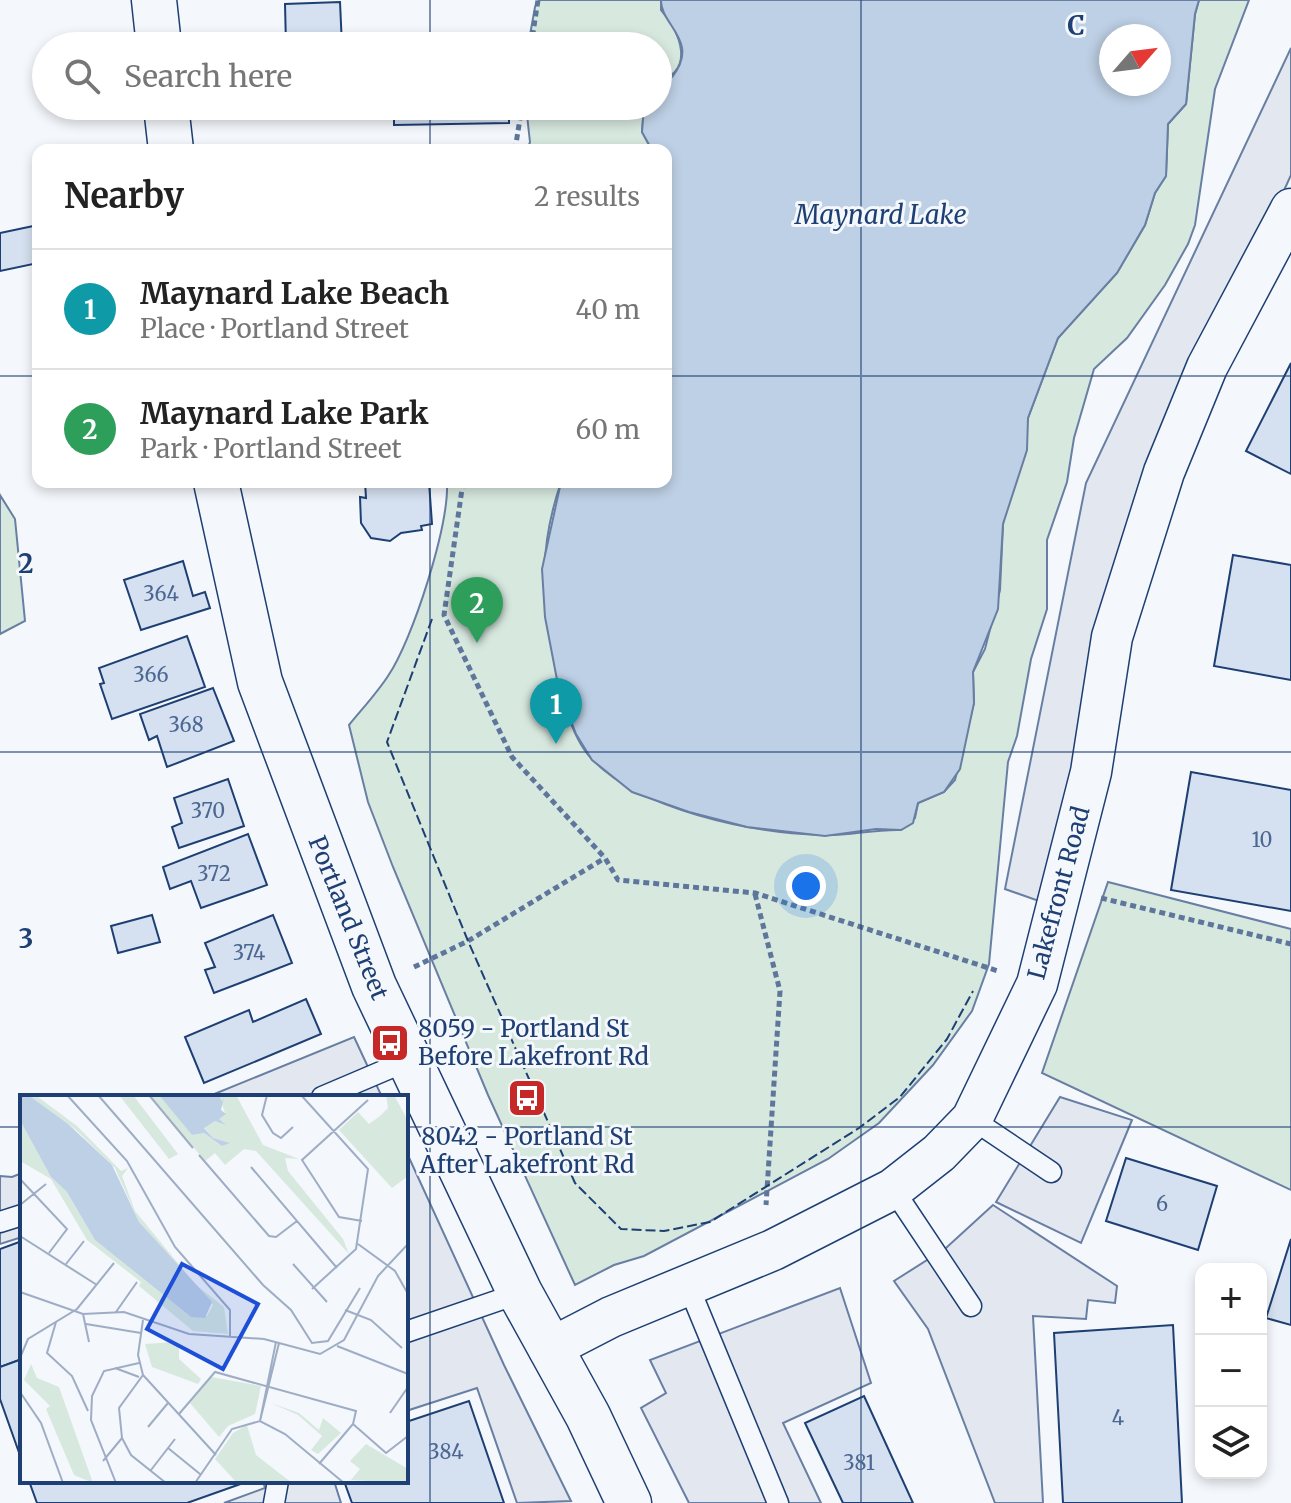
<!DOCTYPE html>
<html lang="en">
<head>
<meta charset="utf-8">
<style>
  :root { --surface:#fff; --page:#f6f6f6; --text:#222; --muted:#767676; --line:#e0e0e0; --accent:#7c3aed }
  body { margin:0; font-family:Merriweather,serif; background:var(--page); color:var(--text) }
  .controls { position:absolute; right:24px; bottom:24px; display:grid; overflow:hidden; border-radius:16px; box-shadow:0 4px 12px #0003 }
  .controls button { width:72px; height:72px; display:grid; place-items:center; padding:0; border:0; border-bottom:2px solid var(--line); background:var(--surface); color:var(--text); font:40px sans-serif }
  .compass { position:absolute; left:1099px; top:24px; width:72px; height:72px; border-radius:50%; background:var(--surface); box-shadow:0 4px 12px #0003; rotate:62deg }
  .you { position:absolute; left:806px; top:886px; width:28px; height:28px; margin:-20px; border:6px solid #fff; border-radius:50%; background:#1a73e8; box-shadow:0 0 0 12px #1a73e833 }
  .badge { display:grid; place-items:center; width:52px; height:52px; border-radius:50%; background:var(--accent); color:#fff; font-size:26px; font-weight:700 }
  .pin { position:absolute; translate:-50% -66px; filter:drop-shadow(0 2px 4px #0008) }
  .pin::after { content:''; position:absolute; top:42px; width:28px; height:24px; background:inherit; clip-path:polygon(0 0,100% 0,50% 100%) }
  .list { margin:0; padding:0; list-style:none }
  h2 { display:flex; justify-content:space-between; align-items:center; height:104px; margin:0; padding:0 32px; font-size:34px }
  h2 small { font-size:26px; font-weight:400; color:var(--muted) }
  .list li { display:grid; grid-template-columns:52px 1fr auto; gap:24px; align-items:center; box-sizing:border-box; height:120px; padding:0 32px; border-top:2px solid var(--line) }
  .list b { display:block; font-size:30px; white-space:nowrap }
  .list p { margin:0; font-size:26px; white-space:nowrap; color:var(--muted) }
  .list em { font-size:26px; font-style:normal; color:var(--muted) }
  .icon { flex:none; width:44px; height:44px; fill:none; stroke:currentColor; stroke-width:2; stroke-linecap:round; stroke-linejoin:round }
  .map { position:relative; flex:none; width:1291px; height:1503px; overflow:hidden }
  .search { position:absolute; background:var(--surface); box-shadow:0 4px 12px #0003; left:32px; top:32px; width:640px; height:88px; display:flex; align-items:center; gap:20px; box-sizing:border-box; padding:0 28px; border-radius:44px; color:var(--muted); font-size:30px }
  .panel { position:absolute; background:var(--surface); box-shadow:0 4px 12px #0003; left:32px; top:144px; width:640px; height:344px; border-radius:16px }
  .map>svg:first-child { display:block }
  .green { fill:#d7e8df; stroke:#687fa3; stroke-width:2 }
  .parking { fill:#e3e8f0; stroke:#687fa3; stroke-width:2 }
  .water { fill:#bed0e5; stroke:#687fa3; stroke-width:2; fill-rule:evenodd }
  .building { fill:#d5e0f0; stroke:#1d3f73; stroke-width:2 }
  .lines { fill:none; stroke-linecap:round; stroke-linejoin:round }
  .service-casing { stroke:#1d3f73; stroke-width:23 }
  .minor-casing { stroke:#1d3f73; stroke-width:43 }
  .secondary-casing { stroke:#1d3f73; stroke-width:47 }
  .path { stroke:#5e769c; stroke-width:5; stroke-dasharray:6 4; stroke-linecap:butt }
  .service { stroke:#f4f7fb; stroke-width:20 }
  .minor { stroke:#f4f7fb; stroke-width:40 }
  .secondary { stroke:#f4f7fb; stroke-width:44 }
  .fence { stroke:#1d3f73; stroke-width:2; stroke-dasharray:10 4; stroke-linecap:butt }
  .grid { fill:none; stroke:#1d3f73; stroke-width:2; stroke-opacity:0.55 }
  .labels { text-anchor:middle; stroke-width:6; stroke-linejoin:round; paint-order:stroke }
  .number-label { font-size:20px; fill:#4b6792 }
  .street-label { font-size:24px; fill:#1d3f73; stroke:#f4f7fb }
  .poi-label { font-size:24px; fill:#1d3f73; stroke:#f4f7fb; text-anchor:start }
  .water-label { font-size:26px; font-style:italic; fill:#1d3f73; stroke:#f4f7fb }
  .inset-road { fill:none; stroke:#9eadc5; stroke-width:2 }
  .view { fill:#1d4ed8; fill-opacity:0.15; stroke:#1d4ed8; stroke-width:4 }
  .inset-edge { fill:none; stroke:#1d3f73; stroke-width:4 }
  .grid-label { font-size:26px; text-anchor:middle; font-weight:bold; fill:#1d3f73; stroke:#f4f7fb; stroke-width:6; stroke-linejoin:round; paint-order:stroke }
</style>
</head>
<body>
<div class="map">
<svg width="1291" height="1503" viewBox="0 0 1291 1503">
  <rect width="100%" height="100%" fill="#f4f7fb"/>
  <!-- green -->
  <g class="green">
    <path d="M539,0H661V10C680,31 696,71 658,81V46H528L535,7Z"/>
    <path d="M1199,0H1249L1215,89L1195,225L1188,244L1165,285L1127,338L1094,369L1074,438L1067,482L1047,540V609L1031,659L1017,736L1008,762L989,964L972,1011L933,1065L879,1123L828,1159L644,1256L614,1265L575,1285L488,1095L393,867L368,802L349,725C362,709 377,693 388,676C413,639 449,526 447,482H561C539,547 542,590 553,656C558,685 570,736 591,758C639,810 752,833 822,835C849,836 874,829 901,830L915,818L918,803L944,792L955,780L974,703L973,672L985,649L1000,590L1003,524L1028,418L1058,338L1117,273L1145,225L1155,193L1166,176L1168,124L1186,104L1195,14Z"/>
    <path d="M526,106H644L642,132L652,150H527L530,142Z"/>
    <path d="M0,495L15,519L25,621L0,634Z"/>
    <path d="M1108,882L1291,929V1190L1042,1073Z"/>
  </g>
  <!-- parking -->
  <g class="parking">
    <path d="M1291,48V175L1132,524L1053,906L1005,889L1086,483Z"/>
    <path d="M354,1037L382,1097H207Z"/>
    <path d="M1060,1097L1132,1120L1081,1243L996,1202Z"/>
    <path d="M406,1151L504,1365L571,1501L517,1503L477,1388L406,1411Z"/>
    <path d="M22,1173V1237L0,1244V1176L12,1177Z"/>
    <path d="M993,1205L1117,1286L1115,1303L1088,1300L1086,1319L1033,1316L1043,1503H995L928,1329L894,1281L946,1248Z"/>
    <path d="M840,1288L871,1383L783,1423L821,1503H689L641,1408L666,1393L650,1360Z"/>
    <path d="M263,1481H334L341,1503H224L265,1488Z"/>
  </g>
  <!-- water -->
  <path class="water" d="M661,0H1199L1195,14L1186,104L1168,124L1166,176L1155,193L1145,225L1117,273L1058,338L1028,418L1027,450L1003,524L998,609L973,672L974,703L960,769L944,792L918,803L913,823L901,830L876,829L825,836L747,827L689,812L632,792L592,760L576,734L559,690L545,617L542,569L561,482H666V150H652L642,132L644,106H658V81L672,77C701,41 660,25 661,0ZM1111,36H1159V84H1111Z"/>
  <!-- building -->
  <g class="building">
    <path d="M340,2L342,46H286L285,4Z"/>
    <path d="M394,106H509V123L394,125Z"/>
    <path d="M38,225V263L0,271V233Z"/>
    <path d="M1291,363V474L1246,451Z"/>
    <path d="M365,482H429L432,524L421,526L422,530L401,533L390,541L371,538L361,523L360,497L366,498Z"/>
    <path d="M1233,555L1291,565V680L1214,666Z"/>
    <path d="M183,561L193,596L205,592L210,608L141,630L124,580Z"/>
    <path d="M187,636L205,687L112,719L100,684L104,683L99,668Z"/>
    <path d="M213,688L234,741L167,767L157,736L149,740L140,714Z"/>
    <path d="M1191,772L1291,790V911L1171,890Z"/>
    <path d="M228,779L244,826L179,848L172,827L182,823L174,798Z"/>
    <path d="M248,834L267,885L201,908L191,881L170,889L163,867Z"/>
    <path d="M152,915L160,942L118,953L111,926Z"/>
    <path d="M273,915L292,963L214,993L205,970L215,967L205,943Z"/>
    <path d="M306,999L321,1034L204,1083L185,1037L249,1010L253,1022Z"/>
    <path d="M1126,1158L1217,1186L1198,1250L1106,1221Z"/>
    <path d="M1291,1239V1325L1266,1318Z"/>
    <path d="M22,1241V1359L0,1367V1249Z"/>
    <path d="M1173,1325L1182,1503H1063L1054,1333Z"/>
    <path d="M22,1359V1461L0,1399V1367Z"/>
    <path d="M864,1396L913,1503H843L805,1423Z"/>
    <path d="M469,1401L504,1503H352L344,1481H406V1422Z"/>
    <path d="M29,1481H249L187,1503H37Z"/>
  </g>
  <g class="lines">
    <defs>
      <g id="service">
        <path d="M322,1097L409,1060"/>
        <path d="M972,1119L1051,1172"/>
        <path d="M893,1189L971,1306"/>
        <path d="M0,1222L22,1215"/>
        <path d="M688,1285L778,1503"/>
        <path d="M406,1332L520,1293"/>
        <path d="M274,1503L278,1481"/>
      </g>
      <path id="minor" d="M549,1349L611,1317L773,1250L893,1189L939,1153L972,1119L1037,984L1091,772L1112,637L1164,472L1207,367L1291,209"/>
      <g id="secondary">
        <path d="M154,0L159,46"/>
        <path d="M166,106L171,150"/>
        <path d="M216,482L260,682L374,986L520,1293L588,1416L629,1503"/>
      </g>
    </defs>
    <!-- service casing -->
    <use href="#service" class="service-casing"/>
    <!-- minor casing -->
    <use href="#minor" class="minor-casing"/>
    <!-- secondary casing -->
    <use href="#secondary" class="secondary-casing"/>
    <!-- path -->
    <g class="path">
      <path d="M531,46L538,0"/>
      <path d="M515,150L522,106"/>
      <path d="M463,482L444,615L512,757L605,858L618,880L755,893L998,971"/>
      <path d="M755,894L780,991L766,1205"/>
      <path d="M1101,898L1291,944"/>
      <path d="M414,967L468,941L605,858"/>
    </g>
    <!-- service -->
    <use href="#service" class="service"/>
    <!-- minor -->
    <use href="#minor" class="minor"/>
    <!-- secondary -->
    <use href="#secondary" class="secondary"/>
    <!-- fence -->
    <path class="fence" d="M432,619L387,742L468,941L575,1183L621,1229L664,1231L710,1222L859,1128L900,1097L947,1039L973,991"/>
  </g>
  <!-- grid -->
  <path class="grid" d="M430,0V46M861,0V1503M430,106V150M0,376H38M666,376H1291M430,482V1503M0,752H1291M0,1127H22M406,1127H1291"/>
  <!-- icons -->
  <defs>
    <symbol id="bus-square" viewBox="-11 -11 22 22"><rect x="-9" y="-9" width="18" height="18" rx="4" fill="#c62828" stroke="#f4f7fb"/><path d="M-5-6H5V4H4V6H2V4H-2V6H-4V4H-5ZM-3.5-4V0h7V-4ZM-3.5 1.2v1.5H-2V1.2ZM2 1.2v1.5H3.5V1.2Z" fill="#fff"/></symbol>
  </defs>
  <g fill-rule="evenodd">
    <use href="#bus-square" x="368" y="1021" width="44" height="44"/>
    <use href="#bus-square" x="505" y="1076" width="44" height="44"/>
  </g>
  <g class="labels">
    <!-- number labels -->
    <g class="number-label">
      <text x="161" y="601">364</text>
      <text x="151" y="682">366</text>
      <text x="186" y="732">368</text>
      <text x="208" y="818">370</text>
      <text x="1262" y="847">10</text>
      <text x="214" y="881">372</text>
      <text x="249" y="960">374</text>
      <text x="1162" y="1211">6</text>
      <text x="1118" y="1425">4</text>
      <text x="446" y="1459">384</text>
      <text x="859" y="1470">381</text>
    </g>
    <!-- street labels -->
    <g class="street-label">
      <text transform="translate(1059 893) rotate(-75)" y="8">Lakefront Road</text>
      <text transform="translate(348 918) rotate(68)" y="8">Portland Street</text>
    </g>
    <!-- poi labels -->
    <g class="poi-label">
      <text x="418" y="1037">8059 - Portland St<tspan x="418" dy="28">Before Lakefront Rd</tspan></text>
      <text x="527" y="1145" text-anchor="middle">8042 - Portland St<tspan x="527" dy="28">After Lakefront Rd</tspan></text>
    </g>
    <!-- water labels -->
    <g class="water-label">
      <text x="881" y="224">Maynard Lake</text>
    </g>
  </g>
  <!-- overview -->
  <g transform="translate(20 1095)">
    <rect width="388" height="388" fill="#f4f7fb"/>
    <path d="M8,0L18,2L57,31L101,76L108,73L102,81L115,116L175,189L204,212L208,239L173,236L119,191L121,187L67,145L31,84L0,66V24L31,82L47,97L75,145L171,222L187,221L193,210L119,127L95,73L56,35ZM99,0H113L158,59L149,64ZM130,0L141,1L172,40L184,38L202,51L209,48L193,43L184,32L195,26L205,29L199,24L205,18L199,0H216L243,50L279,64L265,63L268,76L323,144L329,159L236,56L224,54L205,70L195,58L185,66ZM366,0H374L388,26V81L372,93L319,35L338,17L349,29L360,21L368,13ZM154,247L159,249V264L181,284L178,289L132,272L125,249ZM11,269L17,283L39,292L73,388L54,380L26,314L30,311L4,285ZM191,282L241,291L235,319L208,331L199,342L170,308ZM251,308L279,318L299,335L303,323L321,338L298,359L291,355L302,341L278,320ZM227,330L236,360L272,388H217L195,364L213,338ZM346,349L388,374V388L331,385L340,374L330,366Z" fill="#d7e8df"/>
    <path d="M0,0L11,2L48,29L92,70L119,127L192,207L185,223L171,222L75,145L47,97L31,82L0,25ZM139,0H199L202,7L204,2L201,15L206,19L199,24L206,30L195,26L184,33L193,43L210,48L202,51L184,38L172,40Z" fill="#bed0e5"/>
    <path class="inset-road" d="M47,0L107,66L155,152L210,215V242M78,0L243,190L271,215L292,248L308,246L340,193M129,0L173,53M247,0L242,20L253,38L261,43L273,32M281,0L348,74L336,154L292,194M179,60L249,141L256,142L277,126M231,72L317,173M0,84L47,134L29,158M0,110L26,89M342,126L319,122L282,65L348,5M0,141L77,190M338,149L375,176L388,199M46,169L64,146M273,169L307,207M0,197L63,219L104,217L169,239L244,244L300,259L324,245L358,181L388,149M325,215L351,225L382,253M96,217L117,187M63,219L69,247M123,225L118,260L123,280L196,360M36,227L27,258L52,281L68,316M66,229L121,238M317,251L388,279M0,263L8,244L57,214L94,168M95,273L119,282M123,280L99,313L102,343L111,360L146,388M0,297L21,328L43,388M370,318L388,292M159,319L195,277L336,316L333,329L299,369M240,326L256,247M240,326L259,248M333,329L366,358L388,341M128,332L148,308M148,353L180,379M83,366L102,343M131,375L155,344M96,388L71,325L72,301L84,276L119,268M175,388L212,334L240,326L265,339L324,388"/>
    <path class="view" d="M162,169L238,209L203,274L127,234Z"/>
    <rect width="388" height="388" class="inset-edge"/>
  </g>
  <g class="grid-label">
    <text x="1076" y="35">C</text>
    <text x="26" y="573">2</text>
    <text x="26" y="948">3</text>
  </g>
</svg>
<div class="controls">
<button>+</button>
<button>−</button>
<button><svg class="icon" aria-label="layers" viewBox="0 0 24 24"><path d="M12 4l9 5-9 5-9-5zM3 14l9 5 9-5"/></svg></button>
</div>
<svg class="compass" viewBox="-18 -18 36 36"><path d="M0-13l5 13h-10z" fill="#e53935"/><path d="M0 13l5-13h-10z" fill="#767676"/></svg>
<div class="you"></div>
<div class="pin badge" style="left:556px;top:744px;background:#0f9aa8">1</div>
<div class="pin badge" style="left:477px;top:643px;background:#2e9e5b">2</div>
<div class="search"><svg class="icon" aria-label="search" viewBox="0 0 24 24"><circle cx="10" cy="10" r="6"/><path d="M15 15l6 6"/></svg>Search here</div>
<section class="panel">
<h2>Nearby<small>2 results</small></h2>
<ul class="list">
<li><span class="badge" style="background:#0f9aa8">1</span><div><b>Maynard Lake Beach</b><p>Place · Portland Street</p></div><em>40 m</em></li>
<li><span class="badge" style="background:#2e9e5b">2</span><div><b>Maynard Lake Park</b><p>Park · Portland Street</p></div><em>60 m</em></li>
</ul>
</section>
</div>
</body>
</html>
